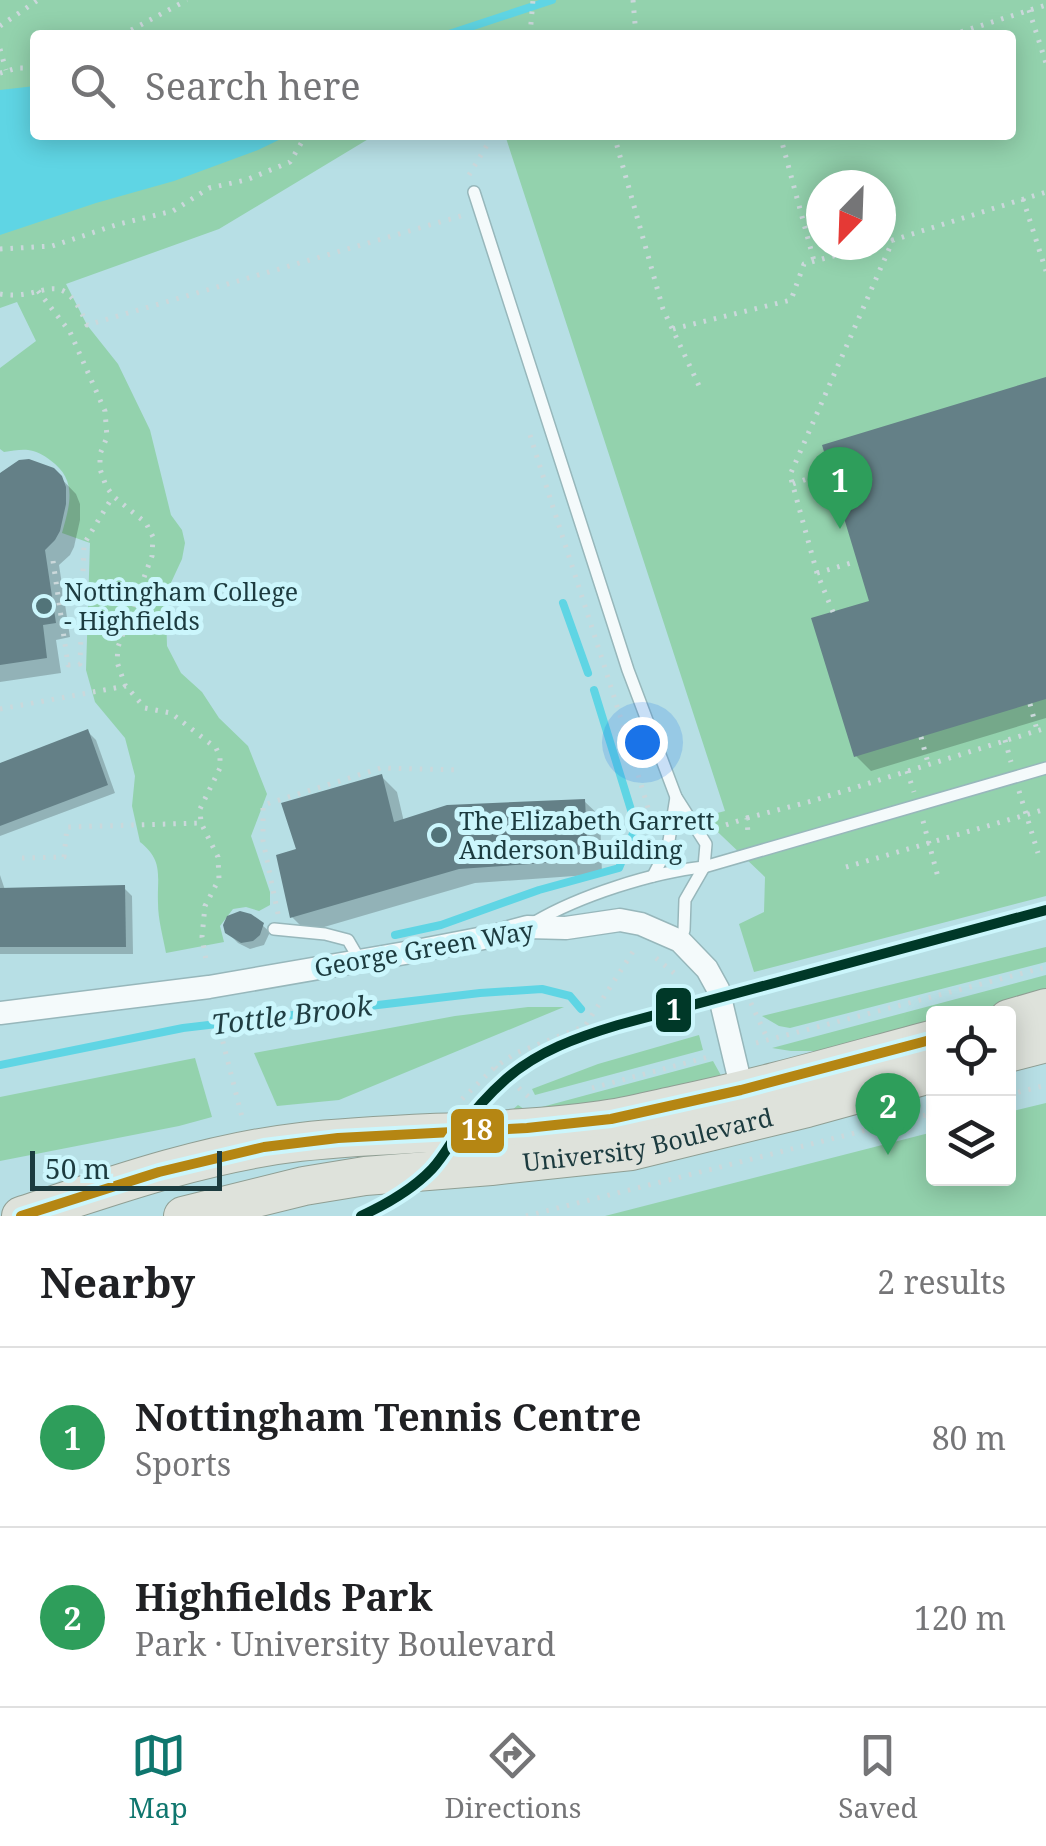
<!DOCTYPE html>
<html lang="en">
<head>
<meta charset="utf-8">
<style>
  :root { --surface:#fff; --page:#f2f2f2; --text:#202124; --muted:#757577; --line:#e0e0e0; --accent:#0f766e }
  body { margin:0; font-family:"Noto Serif",serif; background:var(--page); color:var(--text) }
  .controls { position:absolute; right:30px; bottom:30px; display:grid; overflow:hidden; border-radius:10px; box-shadow:0 5px 25px #0003 }
  .controls button { width:90px; height:90px; display:grid; place-items:center; padding:0; border:0; border-bottom:2px solid var(--line); background:var(--surface); color:var(--text); font:50px sans-serif }
  .compass { position:absolute; left:806px; top:170px; width:90px; height:90px; border-radius:50%; background:var(--surface); box-shadow:0 5px 25px #0003; rotate:203deg }
  .scale { position:absolute; left:30px; bottom:25px; width:192px; box-sizing:border-box; padding-left:10px; border:5px solid #1c3b3f; border-top:0; font-size:28px; line-height:35px; white-space:nowrap; color:#1c3b3f; -webkit-text-stroke:8px #cbf6fc; paint-order:stroke }
  .you { position:absolute; left:642px; top:742px; width:35px; height:35px; margin:-25px; border:8px solid #fff; border-radius:50%; background:#1a73e8; box-shadow:0 0 0 15px #1a73e833 }
  .badge { display:grid; place-items:center; width:65px; height:65px; border-radius:50%; background:var(--accent); color:#fff; font-size:32px; font-weight:700 }
  .pin { position:absolute; translate:-50% -82px; filter:drop-shadow(0 2px 5px #0008) }
  .pin::after { content:''; position:absolute; top:52px; width:35px; height:30px; background:inherit; clip-path:polygon(0 0,100% 0,50% 100%) }
  .list { margin:0; padding:0; list-style:none }
  h2 { display:flex; justify-content:space-between; align-items:center; height:130px; margin:0; padding:0 40px; font-size:42px }
  h2 small { font-size:32px; font-weight:400; color:var(--muted) }
  .list li { display:grid; grid-template-columns:65px 1fr auto; gap:30px; align-items:center; box-sizing:border-box; height:180px; padding:0 40px; border-top:2px solid var(--line) }
  .list b { display:block; font-size:38px; white-space:nowrap }
  .list p { margin:0; font-size:32px; white-space:nowrap; color:var(--muted) }
  .list em { font-size:32px; font-style:normal; color:var(--muted) }
  .icon { flex:none; width:55px; height:55px; fill:none; stroke:currentColor; stroke-width:2; stroke-linecap:round; stroke-linejoin:round }
  .map { position:relative; flex:none; width:1046px; height:1216px; overflow:hidden }
  .search { position:absolute; background:var(--surface); box-shadow:0 5px 25px #0003; left:30px; right:30px; top:30px; height:110px; display:flex; align-items:center; gap:25px; box-sizing:border-box; padding:0 35px; border-radius:10px; color:var(--muted); font-size:38px }
  .sheet { height:490px; background:var(--surface) }
  nav { display:flex; justify-content:space-around; align-items:center; box-sizing:border-box; height:140px; border-top:2px solid var(--line); background:var(--surface); font-size:28px; color:var(--muted) }
  nav a { display:grid; justify-items:center; gap:5px }
  nav .on { color:var(--accent) }
  .map>svg:first-child { display:block }
  .green { fill:#93d2ad; fill-rule:evenodd }
  .water { fill:#5fd5e4 }
  .shadow { fill:#0003 }
  .lines { fill:none; stroke-linecap:round; stroke-linejoin:round }
  .stream { stroke:#5fd5e4; stroke-width:8 }
  .building { fill:#648087 }
  .lane-casing { stroke:#97b7bb; stroke-width:14 }
  .street-casing { stroke:#97b7bb; stroke-width:25 }
  .primary-casing { stroke:#8f9e93; stroke-width:40 }
  .path { stroke:#cbd8db; stroke-width:5; stroke-dasharray:2.5 8; stroke-linecap:butt }
  .lane { stroke:#f4fafb; stroke-width:11 }
  .street { stroke:#f4fafb; stroke-width:22 }
  .primary { stroke:#dee2db; stroke-width:38 }
  .bus-1-casing { stroke:#cbf6fc; stroke-width:18 }
  .bus-1 { stroke:#b58613; stroke-width:10 }
  .tram-1-casing { stroke:#cbf6fc; stroke-width:18 }
  .tram-1 { stroke:#003828; stroke-width:10 }
  .poi-dot { fill:#527479; stroke:#cbf6fc; stroke-width:4 }
  .labels { text-anchor:middle; stroke-width:10; stroke-linejoin:round; paint-order:stroke }
  .poi-label { font-size:25px; fill:#1c3b3f; stroke:#cbf6fc; text-anchor:start }
  .street-label { font-size:25px; fill:#1c3b3f; stroke:#cbf6fc }
  .water-label { font-size:28px; font-style:italic; fill:#1f3d42; stroke:#cbf6fc }
  .line-badge { stroke:#cbf6fc; stroke-width:4 }
  .badge-label { font-size:28px; text-anchor:middle; font-weight:bold; fill:#fff }
</style>
</head>
<body>
<div class="map">
<svg width="1046" height="1216" viewBox="0 0 1046 1216">
  <rect width="100%" height="100%" fill="#b7dfe5"/>
  <!-- green -->
  <g class="green">
    <path d="M0,0H1046V896L754,972L739,924L764,912L765,877L702,817L725,811L505,135H1011V35H35V135H375L219,229L66,284L87,325L118,364L150,430L171,515L182,530L185,543L182,559L169,587L166,611L167,646L181,673L202,692L219,718L248,746L267,794L251,836L270,892V905L259,911L246,907L233,909L220,926L224,942L166,953C163,936 158,920 158,903C157,876 164,861 140,842L132,806L135,776L125,738L95,702L86,670L90,543L62,533C70,504 78,480 50,460C44,455 36,451 28,450C21,449 12,451 4,452L0,449V368L36,341L17,302L0,308ZM821,185H881V245H821Z"/>
    <path d="M1046,947V962L790,1028L779,1026L762,1016Z"/>
    <path d="M1046,975V992L968,1013L934,1014L933,1023L821,1051H791L772,1048Z"/>
    <path d="M528,1007H564L339,1100L277,1106L254,1053L455,1016Z"/>
    <path d="M699,1035L703,1050L535,1095L532,1089L598,1064Z"/>
    <path d="M195,1058L212,1117L179,1126L0,1161V1097Z"/>
    <path d="M713,1061L723,1079L589,1108L505,1116L518,1105L527,1111Z"/>
    <path d="M1046,1103V1216H605L933,1132L934,1178H1008L1009,1112Z"/>
  </g>
  <!-- water -->
  <path class="water" d="M35,86V135H289L258,150L174,181L96,203L0,235V90Z"/>
  <!-- shadow -->
  <g class="shadow">
    <path d="M1046,380V718L871,771L856,756L872,602Z"/>
    <path d="M53,470L76,494L80,504V520L74,547L70,555L59,565L70,637L56,640L61,673L0,682V476Z"/>
    <path d="M88,732L96,740L115,793L0,836V766Z"/>
    <path d="M382,777L397,792L404,822L584,801L600,816L602,874L475,883L307,932L292,917L299,850Z"/>
    <path d="M0,875L5,890L124,888L132,896L133,954H0Z"/>
    <path d="M262,925L270,932L264,945L250,949L238,943L230,935Z"/>
  </g>
  <g class="lines">
    <!-- stream -->
    <g class="stream">
      <path d="M446,35L552,0"/>
      <path d="M563,603L588,673"/>
      <path d="M395,935L441,925L539,890L619,868L636,826L594,690"/>
      <path d="M0,1065L183,1028L480,993L542,989L570,996L581,1009"/>
    </g>
  </g>
  <!-- building -->
  <g class="building">
    <path d="M1046,377V699L854,757L811,618L869,601L822,445Z"/>
    <path d="M29,459L54,468L62,476L66,487V504L60,531L55,540L45,550L56,623L43,625L47,658L0,665V473L19,460Z"/>
    <path d="M88,729L108,785L0,826V763Z"/>
    <path d="M382,774L394,822L447,805L585,799L588,860L459,869L290,918L276,855L296,849L281,803Z"/>
    <path d="M125,885L126,947H0V888Z"/>
    <path d="M240,911L251,914L264,923L260,935L253,941L241,943L225,933L223,925L227,916Z"/>
  </g>
  <g class="lines">
    <defs>
      <g id="lane">
        <path d="M474,192L628,670L676,797L706,844L704,867L685,900L684,930L680,941"/>
        <path d="M653,876L668,847L676,797"/>
        <path d="M535,922C579,896 653,872 704,867L1046,768"/>
        <path d="M274,929L325,934L348,940L355,952L357,961"/>
      </g>
      <path id="street" d="M0,1013L209,987L411,952L494,936L527,927L566,928L620,920L641,924L680,941L707,969L718,989L742,1090"/>
      <g id="primary">
        <path d="M1008,1019L1046,1008"/>
        <path d="M1008,1053L1046,1043"/>
        <path d="M21,1216C111,1186 205,1153 300,1142C400,1131 502,1134 602,1120C627,1117 652,1110 676,1105C763,1087 848,1062 934,1039"/>
        <path id="s1" d="M183,1216L304,1186L365,1176L491,1166L631,1151L807,1108L934,1073"/>
      </g>
    </defs>
    <!-- lane casing -->
    <use href="#lane" class="lane-casing"/>
    <!-- street casing -->
    <use href="#street" class="street-casing"/>
    <!-- primary casing -->
    <use href="#primary" class="primary-casing"/>
    <!-- path -->
    <g class="path">
      <path d="M633,0L636,35"/>
      <path d="M1029,10L1046,63"/>
      <path d="M0,26L38,0"/>
      <path d="M122,35L187,0"/>
      <path d="M530,35L533,0"/>
      <path d="M951,35L1046,5"/>
      <path d="M0,49L6,70"/>
      <path d="M0,73L17,68H35"/>
      <path d="M614,135L663,309L701,390"/>
      <path d="M780,135L814,261"/>
      <path d="M469,175L493,135"/>
      <path d="M1023,199L1046,271"/>
      <path d="M881,243L893,240"/>
      <path d="M0,249L52,246L119,224L173,211L209,188L246,180L290,162L306,135"/>
      <path d="M38,291L70,332L105,411L107,437L100,454V469L106,486L113,496L146,523L153,537L152,556L118,647L117,662L125,685L145,708L171,713L216,748L220,757V768L200,809L201,823L218,857L219,879L205,906L202,937L207,966"/>
      <path d="M0,294C45,302 61,262 87,325L464,215"/>
      <path d="M673,329L791,300L804,264L873,245"/>
      <path d="M530,435C571,565 615,694 653,825"/>
      <path d="M793,484L821,474"/>
      <path d="M53,561L68,665L80,664L84,544L113,496"/>
      <path d="M817,573L851,563"/>
      <path d="M833,612L817,573L790,475L893,240L1046,192"/>
      <path d="M1030,704L1037,730"/>
      <path d="M0,709L126,686"/>
      <path d="M921,737L928,763"/>
      <path d="M1005,740L1011,762"/>
      <path d="M907,771L914,792"/>
      <path d="M1019,791L1038,853"/>
      <path d="M747,818L812,801L1046,728"/>
      <path d="M923,821L939,881"/>
      <path d="M716,828L747,818L748,835"/>
      <path d="M22,858L64,857L67,827L201,823"/>
      <path d="M846,867L1046,809"/>
      <path d="M278,914L263,841V805L381,768L459,770"/>
      <path d="M656,958L674,973"/>
      <path d="M742,984L768,1040"/>
      <path d="M215,1011L243,1121"/>
      <path d="M756,1043L1046,967"/>
      <path d="M495,1067L530,1098"/>
      <path d="M592,1088L712,1056"/>
      <path d="M1008,1095L1046,1085"/>
      <path d="M462,1099L495,1067L516,1053L585,1026L636,947"/>
      <path d="M526,1216L934,1113"/>
    </g>
    <!-- lane -->
    <use href="#lane" class="lane"/>
    <!-- street -->
    <use href="#street" class="street"/>
    <!-- primary -->
    <use href="#primary" class="primary"/>
    <defs>
      <path id="bus-1" d="M21,1216L159,1172L264,1147L338,1138L527,1128L611,1119L741,1090L934,1039"/>
    </defs>
    <!-- bus-1 casing -->
    <use href="#bus-1" class="bus-1-casing"/>
    <!-- bus-1 -->
    <use href="#bus-1" class="bus-1"/>
    <defs>
      <path id="tram-1" d="M361,1216C387,1204 412,1190 432,1169C443,1157 450,1144 459,1131C473,1112 489,1094 506,1079C538,1051 578,1037 618,1025L1046,910"/>
    </defs>
    <!-- tram-1 casing -->
    <use href="#tram-1" class="tram-1-casing"/>
    <!-- tram-1 -->
    <use href="#tram-1" class="tram-1"/>
  </g>
  <!-- markers -->
  <g class="poi-dot">
    <circle cx="44" cy="606" r="10"/>
    <circle cx="439" cy="835" r="10"/>
  </g>
  <g class="labels">
    <!-- poi labels -->
    <g class="poi-label">
      <text x="64" y="601">Nottingham College<tspan x="64" dy="29">- Highfields</tspan></text>
      <text x="459" y="830">The Elizabeth Garrett<tspan x="459" dy="29">Anderson Building</tspan></text>
    </g>
    <!-- street labels -->
    <g class="street-label">
      <text transform="translate(424 949) rotate(-10)" y="9">George Green Way</text>
      <text dy="9" stroke="none"><textPath href="#s1" startOffset="472">University Boulevard</textPath></text>
    </g>
    <!-- water labels -->
    <g class="water-label">
      <text transform="translate(292 1015) rotate(-7)" y="10">Tottle Brook</text>
    </g>
  </g>
  <g class="line-badge">
    <rect x="654" y="986" width="39" height="48" rx="10" fill="#003828"/>
    <rect x="449" y="1107" width="57" height="48" rx="10" fill="#b58613"/>
  </g>
  <g class="badge-label">
    <text x="674" y="1020">1</text>
    <text x="477" y="1140">18</text>
  </g>
</svg>
<div class="controls">
<button><svg class="icon" aria-label="locate" viewBox="0 0 24 24"><circle cx="12" cy="12" r="6"/><path d="M12 2v4M12 18v4M2 12h4M18 12h4"/></svg></button>
<button><svg class="icon" aria-label="layers" viewBox="0 0 24 24"><path d="M12 4l9 5-9 5-9-5zM3 14l9 5 9-5"/></svg></button>
</div>
<svg class="compass" viewBox="-18 -18 36 36"><path d="M0-13l5 13h-10z" fill="#e53935"/><path d="M0 13l5-13h-10z" fill="#757577"/></svg>
<div class="scale">50 m</div>
<div class="you"></div>
<div class="pin badge" style="left:840px;top:529px;background:#2e9e5b">1</div>
<div class="pin badge" style="left:888px;top:1155px;background:#2e9e5b">2</div>
<div class="search"><svg class="icon" aria-label="search" viewBox="0 0 24 24"><circle cx="10" cy="10" r="6"/><path d="M15 15l6 6"/></svg>Search here</div>
</div>
<section class="sheet">
<h2>Nearby<small>2 results</small></h2>
<ul class="list">
<li><span class="badge" style="background:#2e9e5b">1</span><div><b>Nottingham Tennis Centre</b><p>Sports</p></div><em>80 m</em></li>
<li><span class="badge" style="background:#2e9e5b">2</span><div><b>Highfields Park</b><p>Park · University Boulevard</p></div><em>120 m</em></li>
</ul>
</section>
<nav>
<a class="on"><svg class="icon" aria-label="map" viewBox="0 0 24 24"><path d="M3 6l6-2 6 2 6-2v14l-6 2-6-2-6 2zM9 4v14M15 6v14"/></svg>Map</a>
<a><svg class="icon" aria-label="directions" viewBox="0 0 24 24"><path d="M12 3l9 9-9 9-9-9zM9 14v-3h6M13 9l2 2-2 2"/></svg>Directions</a>
<a><svg class="icon" aria-label="saved" viewBox="0 0 24 24"><path d="M7 4h10v16l-5-4-5 4z"/></svg>Saved</a>
</nav>
</body>
</html>
